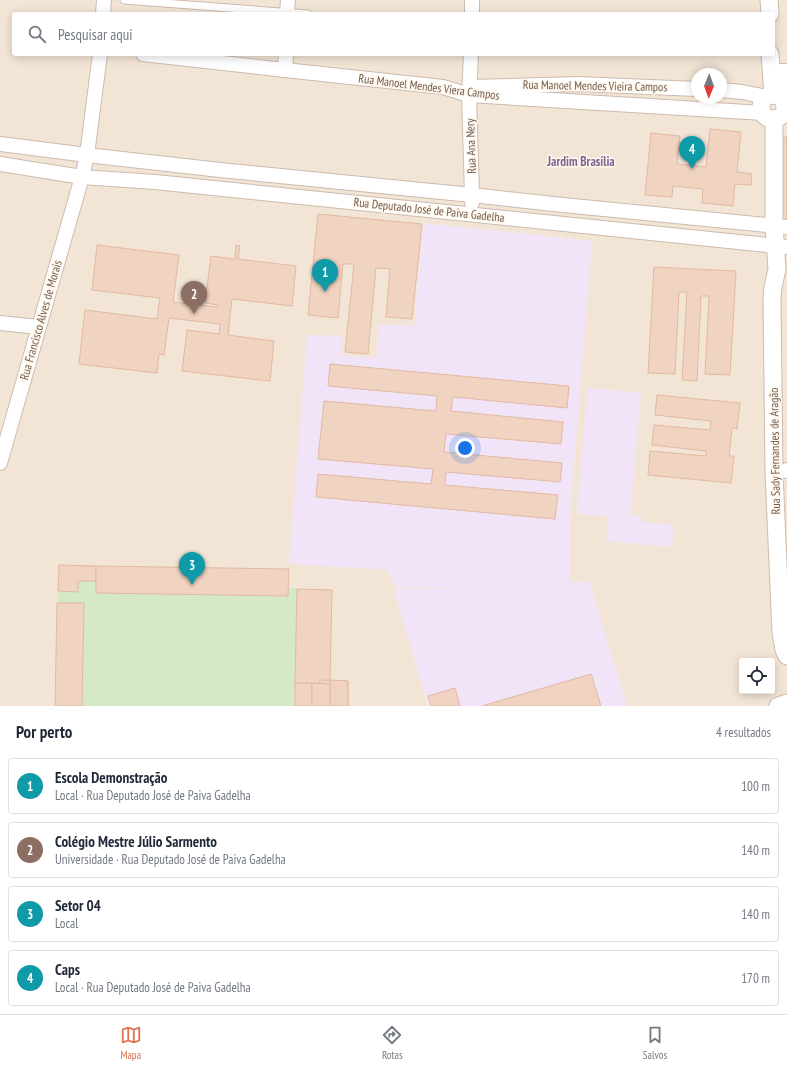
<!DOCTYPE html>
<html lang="pt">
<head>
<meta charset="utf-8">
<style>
  :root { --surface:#fff; --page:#f6f6f7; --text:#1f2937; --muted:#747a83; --line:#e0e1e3; --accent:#df7153 }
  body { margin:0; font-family:"PT Sans Narrow",sans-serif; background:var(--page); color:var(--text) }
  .controls { position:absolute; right:12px; bottom:12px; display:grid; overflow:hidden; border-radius:4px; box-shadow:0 2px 10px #0003 }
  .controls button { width:36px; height:36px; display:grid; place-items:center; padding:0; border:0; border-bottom:1px solid var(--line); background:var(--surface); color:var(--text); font:20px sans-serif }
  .compass { position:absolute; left:691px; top:68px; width:36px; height:36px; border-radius:50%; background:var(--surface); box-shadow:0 2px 10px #0003; rotate:181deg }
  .you { position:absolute; left:465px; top:448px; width:14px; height:14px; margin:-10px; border:3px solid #fff; border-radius:50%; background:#1a73e8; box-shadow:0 0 0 6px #1a73e833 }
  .badge { display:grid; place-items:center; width:26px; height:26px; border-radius:50%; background:var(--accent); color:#fff; font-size:13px; font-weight:700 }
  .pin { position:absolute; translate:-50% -33px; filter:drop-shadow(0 1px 2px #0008) }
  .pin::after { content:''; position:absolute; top:21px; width:14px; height:12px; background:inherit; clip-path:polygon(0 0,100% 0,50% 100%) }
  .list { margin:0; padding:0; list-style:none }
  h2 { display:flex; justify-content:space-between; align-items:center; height:52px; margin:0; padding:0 16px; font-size:17px }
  h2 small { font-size:13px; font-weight:400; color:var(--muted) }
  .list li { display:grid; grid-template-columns:26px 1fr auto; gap:12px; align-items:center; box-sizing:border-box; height:56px; margin:0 8px 8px; padding:0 8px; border:1px solid var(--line); border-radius:4px }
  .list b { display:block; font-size:15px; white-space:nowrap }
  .list p { margin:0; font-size:13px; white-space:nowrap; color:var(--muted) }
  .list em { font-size:13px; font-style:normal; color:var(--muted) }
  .icon { flex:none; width:22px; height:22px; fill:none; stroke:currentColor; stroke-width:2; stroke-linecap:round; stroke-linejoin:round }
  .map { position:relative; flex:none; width:787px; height:706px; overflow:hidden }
  .search { position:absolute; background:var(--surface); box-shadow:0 2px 10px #0003; left:12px; right:12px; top:12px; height:44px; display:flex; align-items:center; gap:10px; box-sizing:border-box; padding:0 14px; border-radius:4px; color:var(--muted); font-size:15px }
  .sheet { height:308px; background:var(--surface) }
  nav { display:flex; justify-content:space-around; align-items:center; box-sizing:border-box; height:56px; border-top:1px solid var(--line); background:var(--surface); font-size:11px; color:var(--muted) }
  nav a { display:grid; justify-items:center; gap:2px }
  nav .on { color:var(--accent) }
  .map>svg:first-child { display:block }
  .residential { fill:#f3e5d6; fill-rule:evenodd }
  .education { fill:#f1e4f8 }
  .green { fill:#d5e9c6 }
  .building { fill:#f0d3c0; stroke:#e2b9a1 }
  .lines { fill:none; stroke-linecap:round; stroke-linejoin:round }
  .service-casing { stroke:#cdbbae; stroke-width:9 }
  .minor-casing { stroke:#cdbbae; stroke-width:16 }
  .tertiary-casing { stroke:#cdbbae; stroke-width:19 }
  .service { stroke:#fff; stroke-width:7 }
  .minor { stroke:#fff; stroke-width:14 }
  .tertiary { stroke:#fff; stroke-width:17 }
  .labels { text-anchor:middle; stroke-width:3; stroke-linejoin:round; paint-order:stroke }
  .street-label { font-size:12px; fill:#745b4d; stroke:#fef8ee }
  .neighbourhood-label { font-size:13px; font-weight:bold; fill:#816590; stroke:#fef8ee }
</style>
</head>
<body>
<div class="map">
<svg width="787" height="706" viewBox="0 0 787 706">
  <rect width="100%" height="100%" fill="#fbf4e8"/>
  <!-- residential -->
  <path class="residential" d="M0,0H787V706H0ZM14,14H773V54H14ZM697,74H721V98H697ZM742,661H772V691H742Z"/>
  <!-- education -->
  <g class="education">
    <path d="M423,223L592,241L570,515V582L589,581L627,706H428L394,590L477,586L396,588L388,570L289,564L307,335L343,336L340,355L376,358L379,324L414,326Z"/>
    <path d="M588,388L641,393L630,515L641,516V522L674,525L672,547L606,541L608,516L577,514Z"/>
  </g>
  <!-- green -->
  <path class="green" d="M59,565L289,569L288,588L332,590L330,680L348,681V706H55Z"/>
  <!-- building -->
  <g class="building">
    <path d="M710,129L741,132L737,172L752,174L751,185L735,184L733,206L702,203L703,189L673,186L672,197L645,195L651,133L680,136L677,164L706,167Z"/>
    <rect x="782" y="137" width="5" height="84"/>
    <path d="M318,214L422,224L412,319L386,317L390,269L376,268L368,354L345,352L354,264H343L338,318L308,315Z"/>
    <path d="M97,245L179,255L173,302L218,307V305L205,303L211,256L235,259L236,245L240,246L238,259L296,266L292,306L232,299L228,335L274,341L270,381L182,371L187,330L219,334L220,324L169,318L164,355L159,354L157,373L79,364L85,310L157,319L160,298L92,290Z"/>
    <path d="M654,267L736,271L730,375L705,374L709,296H701L697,381L682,380L687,292H679L675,374L648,373Z"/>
    <path d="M330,364L569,386L567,408L453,397L451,411L563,422L561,444L446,434L444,452L562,463L560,482L446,472L445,485L558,495L555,519L316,497L318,474L431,484L433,469L318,459L324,401L436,411L437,396L328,386Z"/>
    <path d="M657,395L740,403L737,429L732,428L729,456H734L731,483L648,475L650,451L706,456V451L652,445L654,425L710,430L711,421L655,415Z"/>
    <path d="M59,565L96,566V581H78V592L58,591Z"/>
    <path d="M96,566L289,569L288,596L96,593Z"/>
    <path d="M297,589L332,590L330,684L295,683Z"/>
    <path d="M57,603H84L82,706H55Z"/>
    <path d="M591,674L601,706H482Z"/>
    <path d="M320,680L348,681V706H320Z"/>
    <path d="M330,680L348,681V706H330Z"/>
    <rect x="295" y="683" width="17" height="23"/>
    <path d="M312,683L330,684V706H312Z"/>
    <path d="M455,688L460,706H431L428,696Z"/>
  </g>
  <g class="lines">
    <defs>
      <path id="service" d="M124,0L308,14"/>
      <g id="minor">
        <path d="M103,14L104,0"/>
        <path d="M287,14L288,0"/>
        <path d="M472,14V0"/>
        <path d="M143,54L285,70L443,87L469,95L763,113"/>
        <path d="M471,54L469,95L472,195V203"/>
        <path d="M285,70L286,54"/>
        <path d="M771,71H787"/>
        <path d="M772,85H787"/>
        <path d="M470,87L578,84L697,89"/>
        <path d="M721,90L742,92L767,97"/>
        <path d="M0,144L87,155L220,170L472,195L553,204L787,227"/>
        <path d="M0,164L82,177L155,182L787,247"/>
        <path d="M0,323L39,327"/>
        <path d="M0,463L82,177L87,155L100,54"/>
        <path d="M785,471L787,470"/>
      </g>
      <g id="tertiary">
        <path d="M769,0L770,14"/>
        <path d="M770,54L773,95"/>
        <circle cx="773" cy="107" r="12"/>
        <path d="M774,119V226L777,269L773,287L772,299L774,472L781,633L784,650L787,656"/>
        <path d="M778,706L787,703"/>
      </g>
    </defs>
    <!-- service casing -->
    <use href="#service" class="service-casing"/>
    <!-- minor casing -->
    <use href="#minor" class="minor-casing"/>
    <!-- tertiary casing -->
    <use href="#tertiary" class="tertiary-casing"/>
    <!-- service -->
    <use href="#service" class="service"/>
    <!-- minor -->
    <use href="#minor" class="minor"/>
    <!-- tertiary -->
    <use href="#tertiary" class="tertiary"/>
  </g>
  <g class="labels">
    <!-- street labels -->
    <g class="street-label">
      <text transform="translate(595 86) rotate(1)" y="4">Rua Manoel Mendes Vieira Campos</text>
      <text transform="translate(429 87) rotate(7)" y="4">Rua Manoel Mendes Viera Campos</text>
      <text transform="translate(471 146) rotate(-92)" y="4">Rua Ana Nery</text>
      <text transform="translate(429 210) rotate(6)" y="4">Rua Deputado José de Paiva Gadelha</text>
      <text transform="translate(41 320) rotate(-74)" y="4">Rua Francisco Alves de Morais</text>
      <text transform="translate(775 451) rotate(-91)" y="4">Rua Sady Fernandes de Aragão</text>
    </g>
    <!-- neighbourhood labels -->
    <g class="neighbourhood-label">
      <text x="581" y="166">Jardim Brasília</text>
    </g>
  </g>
</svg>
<div class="controls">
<button><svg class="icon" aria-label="locate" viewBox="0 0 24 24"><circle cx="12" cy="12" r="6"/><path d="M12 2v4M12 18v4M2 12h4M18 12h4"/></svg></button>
</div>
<svg class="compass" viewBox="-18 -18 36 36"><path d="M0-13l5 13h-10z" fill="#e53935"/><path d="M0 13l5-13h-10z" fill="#747a83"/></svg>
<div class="you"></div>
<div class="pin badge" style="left:325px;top:292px;background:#0f9aa8">1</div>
<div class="pin badge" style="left:194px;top:314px;background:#8d6e63">2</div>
<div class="pin badge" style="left:192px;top:585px;background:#0f9aa8">3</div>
<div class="pin badge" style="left:692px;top:169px;background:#0f9aa8">4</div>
<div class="search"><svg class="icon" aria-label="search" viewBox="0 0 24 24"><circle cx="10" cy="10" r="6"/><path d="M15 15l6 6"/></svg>Pesquisar aqui</div>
</div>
<section class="sheet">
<h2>Por perto<small>4 resultados</small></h2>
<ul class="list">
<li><span class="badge" style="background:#0f9aa8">1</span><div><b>Escola Demonstração</b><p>Local · Rua Deputado José de Paiva Gadelha</p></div><em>100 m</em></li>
<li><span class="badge" style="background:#8d6e63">2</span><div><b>Colégio Mestre Júlio Sarmento</b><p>Universidade · Rua Deputado José de Paiva Gadelha</p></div><em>140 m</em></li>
<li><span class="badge" style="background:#0f9aa8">3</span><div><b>Setor 04</b><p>Local</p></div><em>140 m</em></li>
<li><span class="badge" style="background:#0f9aa8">4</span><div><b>Caps</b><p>Local · Rua Deputado José de Paiva Gadelha</p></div><em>170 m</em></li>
</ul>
</section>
<nav>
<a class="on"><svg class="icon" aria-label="map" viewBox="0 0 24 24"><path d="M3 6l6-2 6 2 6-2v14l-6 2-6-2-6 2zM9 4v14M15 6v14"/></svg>Mapa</a>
<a><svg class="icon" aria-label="directions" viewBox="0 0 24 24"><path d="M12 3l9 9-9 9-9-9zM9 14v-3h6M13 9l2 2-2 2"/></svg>Rotas</a>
<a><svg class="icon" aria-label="saved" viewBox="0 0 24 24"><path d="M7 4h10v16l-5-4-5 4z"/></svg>Salvos</a>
</nav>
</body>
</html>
